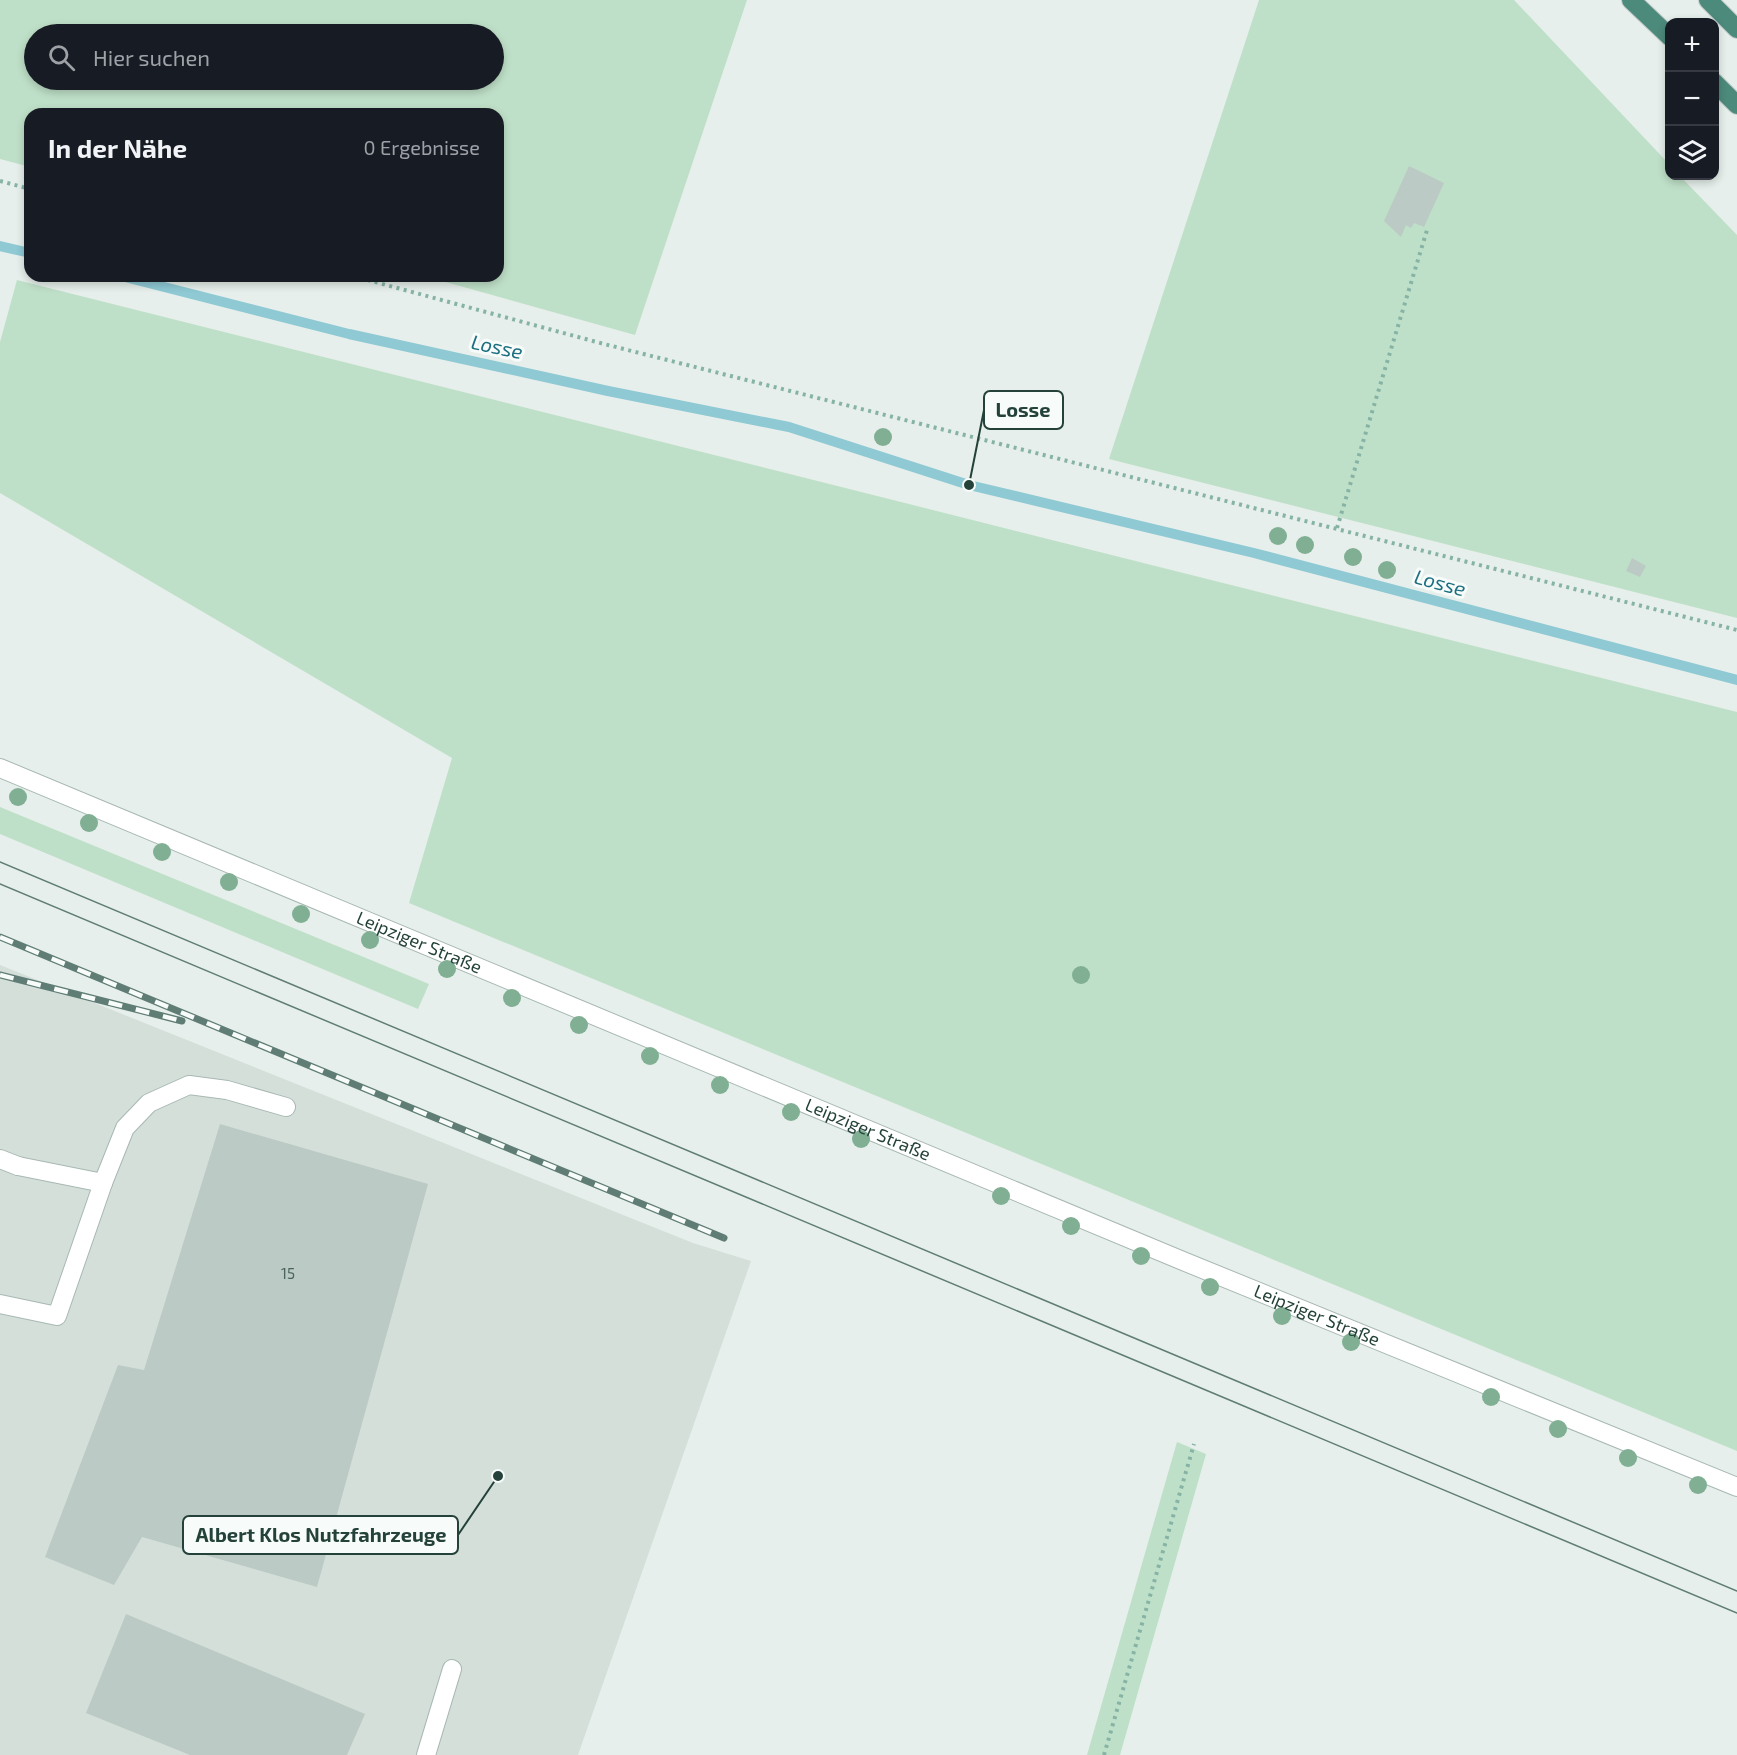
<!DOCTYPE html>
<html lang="de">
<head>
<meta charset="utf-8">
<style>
  :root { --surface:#171b24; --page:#242831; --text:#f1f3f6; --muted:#9ea1a6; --line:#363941 }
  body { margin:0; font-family:"Exo 2",sans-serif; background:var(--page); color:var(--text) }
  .controls { position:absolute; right:18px; top:18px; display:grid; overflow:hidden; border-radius:12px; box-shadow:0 3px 9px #0003 }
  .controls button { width:54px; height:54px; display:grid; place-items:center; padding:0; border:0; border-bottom:2px solid var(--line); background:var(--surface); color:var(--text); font:30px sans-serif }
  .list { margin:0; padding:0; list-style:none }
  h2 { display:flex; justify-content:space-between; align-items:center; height:78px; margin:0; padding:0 24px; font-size:26px }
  h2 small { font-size:20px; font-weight:400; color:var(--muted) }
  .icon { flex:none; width:33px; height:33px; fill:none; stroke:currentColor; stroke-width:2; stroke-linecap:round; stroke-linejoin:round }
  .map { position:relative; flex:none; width:1737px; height:1755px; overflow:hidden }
  .search { position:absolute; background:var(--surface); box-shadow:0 3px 9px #0003; left:24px; top:24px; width:480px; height:66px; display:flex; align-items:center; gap:15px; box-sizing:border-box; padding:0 21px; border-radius:33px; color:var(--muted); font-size:22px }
  .panel { position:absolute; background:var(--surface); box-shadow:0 3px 9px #0003; left:24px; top:108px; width:480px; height:174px; border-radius:18px }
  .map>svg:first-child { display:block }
  .built { fill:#d4dfda }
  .green { fill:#bfe0c8; fill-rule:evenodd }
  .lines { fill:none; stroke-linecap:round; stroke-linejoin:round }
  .stream { stroke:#8ec9d4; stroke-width:10 }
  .building { fill:#bbcac4 }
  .service-casing { stroke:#a8b8b2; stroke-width:20 }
  .minor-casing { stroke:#a8b8b2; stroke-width:20 }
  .trunk-casing { stroke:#c2cac8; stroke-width:20 }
  .path { stroke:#86b3a5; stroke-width:4; stroke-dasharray:3 4.5; stroke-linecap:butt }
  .service { stroke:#fff; stroke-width:18 }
  .minor { stroke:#fff; stroke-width:18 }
  .trunk { stroke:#4c8a7c; stroke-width:18 }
  .tram { stroke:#5f7d75; stroke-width:1.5 }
  .rail-casing { stroke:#5f7d75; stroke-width:7 }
  .rail { stroke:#f7fbf9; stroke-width:4.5; stroke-dasharray:14; stroke-linecap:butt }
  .tree { fill:#80af93 }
  .labels { text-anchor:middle; stroke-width:6; stroke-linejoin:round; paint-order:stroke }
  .number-label { font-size:15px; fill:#4a645c }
  .street-label { font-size:18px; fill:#24423a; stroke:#f7fbf9 }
  .water-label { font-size:20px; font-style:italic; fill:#1c6f80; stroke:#f7fbf9 }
  .leader { fill:none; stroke:#24423a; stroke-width:2 }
  .callout-dot { fill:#24423a; stroke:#f7fbf9; stroke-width:2 }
  .callout { fill:#f7fbf9; stroke:#24423a; stroke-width:2 }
  .callout-label { font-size:20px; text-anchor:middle; font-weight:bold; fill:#24423a }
</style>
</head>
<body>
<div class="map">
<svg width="1737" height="1755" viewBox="0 0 1737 1755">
  <rect width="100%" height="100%" fill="#e6efeb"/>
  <!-- built -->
  <path class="built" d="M0,965L693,1243L751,1261L578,1755H0Z"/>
  <!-- green -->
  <g class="green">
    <path d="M0,0H747L635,335L424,276H498V114H30V167L0,159ZM494,34V80H34V34Z"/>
    <path d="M1259,0H1514L1669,164L1670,176H1680L1737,235V618L1109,459Z"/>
    <path d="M17,280L1737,712V1451L409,903L452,758L0,493V342Z"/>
    <path d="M0,807L429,984L418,1009L0,834Z"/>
    <path d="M1177,1442L1206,1454L1120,1755H1087Z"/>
  </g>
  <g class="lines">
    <!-- stream -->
    <g class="stream">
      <path d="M0,246L30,253"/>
      <path d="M121,276L349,334L608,391L789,427L969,485L1254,553L1737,680"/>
    </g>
  </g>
  <!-- building -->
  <g class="building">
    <path d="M1409,166L1444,183L1424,227L1414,223L1411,228L1406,225L1401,237L1384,221Z"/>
    <path d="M1632,558L1646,566L1640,577L1626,571Z"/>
    <path d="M220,1124L428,1184L317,1587L142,1537L114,1585L45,1557L118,1365L144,1370Z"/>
    <path d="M126,1614L365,1714L347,1755H190L86,1713Z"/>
  </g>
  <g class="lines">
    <defs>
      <g id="service">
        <path d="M18,1166L103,1183L125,1128L149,1103L189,1085L227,1090L286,1107"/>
        <path d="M0,1304L57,1316L103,1183"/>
        <path d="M426,1755L452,1669"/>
      </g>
      <g id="minor">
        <path id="s1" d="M0,768L1183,1261L1737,1487"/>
        <path d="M0,1159L18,1166"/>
      </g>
      <g id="trunk">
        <path d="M1631,0L1670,37"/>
        <path d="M1708,0L1737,29"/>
        <path d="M1714,82L1737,105"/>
      </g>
    </defs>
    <!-- service casing -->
    <use href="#service" class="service-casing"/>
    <!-- minor casing -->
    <use href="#minor" class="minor-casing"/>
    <!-- trunk casing -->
    <use href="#trunk" class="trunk-casing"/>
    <!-- path -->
    <g class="path">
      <path d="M0,181L30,189"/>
      <path d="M353,276L604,344L1737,630"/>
      <path d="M1337,528L1427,230"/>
      <path d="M1104,1755L1194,1444"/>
    </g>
    <!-- service -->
    <use href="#service" class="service"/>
    <!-- minor -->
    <use href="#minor" class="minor"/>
    <!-- trunk -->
    <use href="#trunk" class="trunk"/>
    <!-- tram -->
    <g class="tram">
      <path d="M0,862L1737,1591"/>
      <path d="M0,884L1737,1613"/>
    </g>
    <defs>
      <g id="rail">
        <path d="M0,937L724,1238"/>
        <path d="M0,975L182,1021"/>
      </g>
    </defs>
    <!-- rail casing -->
    <use href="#rail" class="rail-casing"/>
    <!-- rail -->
    <use href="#rail" class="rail"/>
  </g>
  <!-- trees -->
  <g class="tree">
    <circle cx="883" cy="437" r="9"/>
    <circle cx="1278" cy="536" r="9"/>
    <circle cx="1305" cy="545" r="9"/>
    <circle cx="1353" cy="557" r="9"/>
    <circle cx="1387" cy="570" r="9"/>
    <circle cx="18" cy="797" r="9"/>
    <circle cx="89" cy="823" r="9"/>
    <circle cx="162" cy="852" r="9"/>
    <circle cx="229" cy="882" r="9"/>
    <circle cx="301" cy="914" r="9"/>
    <circle cx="370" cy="940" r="9"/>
    <circle cx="447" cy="969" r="9"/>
    <circle cx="1081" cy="975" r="9"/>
    <circle cx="512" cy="998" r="9"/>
    <circle cx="579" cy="1025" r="9"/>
    <circle cx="650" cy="1056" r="9"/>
    <circle cx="720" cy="1085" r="9"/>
    <circle cx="791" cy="1112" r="9"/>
    <circle cx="861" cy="1139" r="9"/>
    <circle cx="1001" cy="1196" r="9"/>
    <circle cx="1071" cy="1226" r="9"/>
    <circle cx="1141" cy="1256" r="9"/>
    <circle cx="1210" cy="1287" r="9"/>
    <circle cx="1282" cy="1316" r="9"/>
    <circle cx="1351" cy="1342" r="9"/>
    <circle cx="1491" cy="1397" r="9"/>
    <circle cx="1558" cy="1429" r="9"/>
    <circle cx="1628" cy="1458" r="9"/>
    <circle cx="1698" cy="1485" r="9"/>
  </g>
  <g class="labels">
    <!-- number labels -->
    <g class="number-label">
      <text x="288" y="1279">15</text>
    </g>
    <!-- street labels -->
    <g class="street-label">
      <text dy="6" stroke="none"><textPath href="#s1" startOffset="454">Leipziger Straße</textPath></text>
      <text dy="6" stroke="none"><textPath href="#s1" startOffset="940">Leipziger Straße</textPath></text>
      <text dy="6" stroke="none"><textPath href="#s1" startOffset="1426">Leipziger Straße</textPath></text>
    </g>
    <!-- water labels -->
    <g class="water-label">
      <text transform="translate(497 347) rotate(12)" y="7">Losse</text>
      <text transform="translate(1440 583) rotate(15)" y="7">Losse</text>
    </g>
  </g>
  <!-- callouts -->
  <path class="leader" d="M969 485L984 410M498 1476L458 1535"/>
  <g class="callout-dot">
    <circle cx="969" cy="485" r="6"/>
    <circle cx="498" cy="1476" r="6"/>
  </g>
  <g class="callout">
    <rect x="984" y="391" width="79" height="38" rx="6"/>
    <rect x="183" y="1516" width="275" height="38" rx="6"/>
  </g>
  <g class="callout-label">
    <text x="1023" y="417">Losse</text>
    <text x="321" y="1542">Albert Klos Nutzfahrzeuge</text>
  </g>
</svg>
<div class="controls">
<button>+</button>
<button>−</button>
<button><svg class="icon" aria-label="layers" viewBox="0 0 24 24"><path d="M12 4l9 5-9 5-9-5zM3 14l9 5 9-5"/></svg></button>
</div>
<div class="search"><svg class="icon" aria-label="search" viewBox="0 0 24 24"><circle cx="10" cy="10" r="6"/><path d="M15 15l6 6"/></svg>Hier suchen</div>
<section class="panel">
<h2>In der Nähe<small>0 Ergebnisse</small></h2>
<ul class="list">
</ul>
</section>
</div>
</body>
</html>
